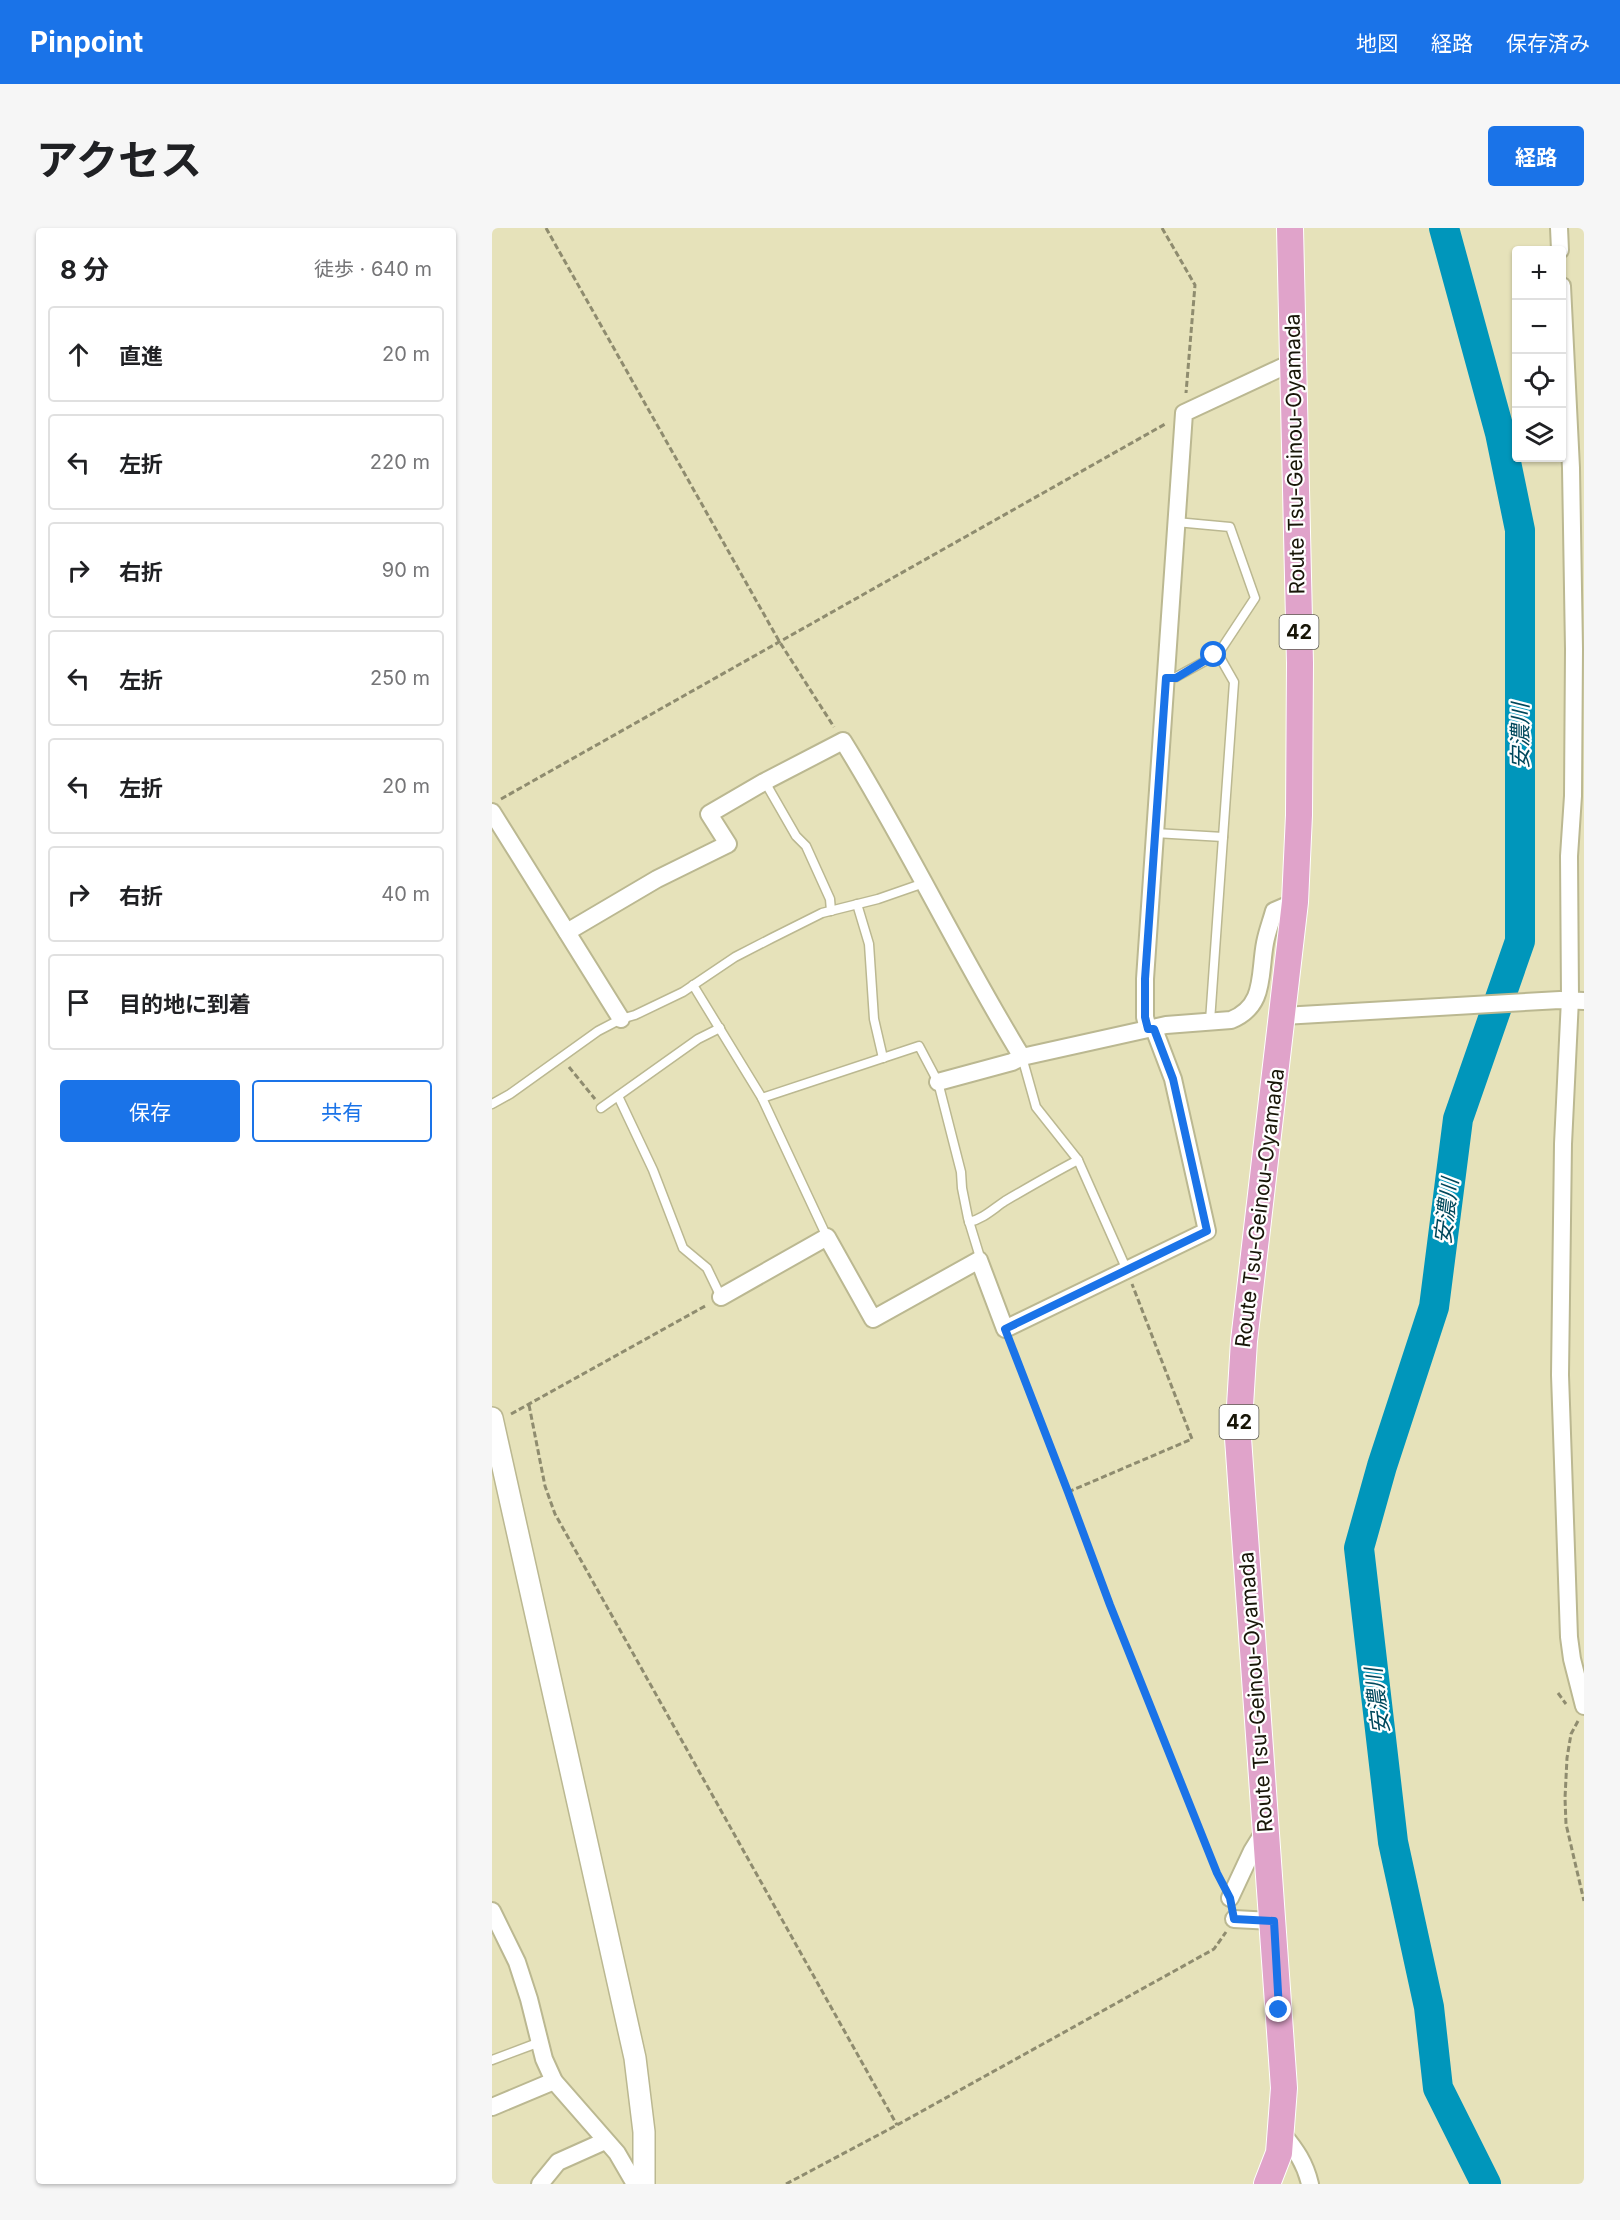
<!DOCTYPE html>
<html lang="ja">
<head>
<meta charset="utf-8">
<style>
  :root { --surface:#fff; --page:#f6f6f6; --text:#202124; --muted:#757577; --line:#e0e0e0; --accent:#1a73e8 }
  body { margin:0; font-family:Inter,"Noto Sans JP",sans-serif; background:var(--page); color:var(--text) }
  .controls { position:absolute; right:18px; top:18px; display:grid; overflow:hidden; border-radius:6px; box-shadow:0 2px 4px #0004 }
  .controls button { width:54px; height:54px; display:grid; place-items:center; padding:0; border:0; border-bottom:2px solid var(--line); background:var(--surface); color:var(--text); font:30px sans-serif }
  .stop { position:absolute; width:18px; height:18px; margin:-14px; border:4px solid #1a73e8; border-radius:50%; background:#fff }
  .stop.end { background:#1a73e8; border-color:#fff; box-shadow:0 2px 6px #0008 }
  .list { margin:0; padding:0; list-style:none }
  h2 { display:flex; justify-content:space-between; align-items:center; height:78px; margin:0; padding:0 24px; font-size:26px }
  h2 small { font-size:20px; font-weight:400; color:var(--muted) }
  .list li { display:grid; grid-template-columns:39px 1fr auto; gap:18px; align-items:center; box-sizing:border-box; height:96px; margin:0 12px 12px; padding:0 12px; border:2px solid var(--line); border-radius:6px }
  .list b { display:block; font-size:22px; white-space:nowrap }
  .list em { font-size:20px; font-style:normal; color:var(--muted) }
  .actions { display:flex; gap:12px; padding:18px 24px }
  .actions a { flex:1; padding:14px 0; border:2px solid var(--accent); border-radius:6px; text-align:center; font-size:21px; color:var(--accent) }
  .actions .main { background:var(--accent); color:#fff }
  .icon { flex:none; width:33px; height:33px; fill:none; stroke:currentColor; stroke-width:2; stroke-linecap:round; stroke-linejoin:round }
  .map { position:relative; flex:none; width:1092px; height:1956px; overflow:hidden; border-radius:6px }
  header { display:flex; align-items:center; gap:36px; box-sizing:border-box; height:84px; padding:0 30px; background:var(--accent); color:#fff }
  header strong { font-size:28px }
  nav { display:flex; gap:33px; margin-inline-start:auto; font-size:21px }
  .intro { display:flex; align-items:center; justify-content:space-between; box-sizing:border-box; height:144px; padding:0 36px }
  h1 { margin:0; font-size:42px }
  .button { padding:15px 27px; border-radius:6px; background:var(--accent); color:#fff; font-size:21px; font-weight:700 }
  main { display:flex; gap:36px; padding:0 36px }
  aside { flex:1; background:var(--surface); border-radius:6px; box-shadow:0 2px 4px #0004 }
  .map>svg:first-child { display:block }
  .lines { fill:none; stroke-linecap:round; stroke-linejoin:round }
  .river { stroke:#0096bb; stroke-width:30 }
  .service-casing { stroke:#bbb891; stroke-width:11 }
  .minor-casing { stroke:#bbb891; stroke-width:20 }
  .tertiary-casing { stroke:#bbb891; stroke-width:24 }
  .primary-casing { stroke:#fff; stroke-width:28 }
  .path { stroke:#8f8c6f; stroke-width:3; stroke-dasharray:6 3; stroke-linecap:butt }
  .service { stroke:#fff; stroke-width:8 }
  .minor { stroke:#fff; stroke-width:16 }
  .tertiary { stroke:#fff; stroke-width:21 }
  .primary { stroke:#e0a3ca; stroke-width:26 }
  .route { stroke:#1a73e8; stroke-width:8 }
  .labels { text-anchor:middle; stroke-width:4.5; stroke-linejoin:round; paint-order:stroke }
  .shield { fill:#fff; stroke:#5d5c52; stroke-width:1.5 }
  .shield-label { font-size:20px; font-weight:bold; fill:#181608 }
  .street-label { font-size:21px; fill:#181608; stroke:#fff }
  .water-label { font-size:22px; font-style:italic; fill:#00485c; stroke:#fff }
</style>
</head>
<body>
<header>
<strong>Pinpoint</strong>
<nav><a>地図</a><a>経路</a><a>保存済み</a></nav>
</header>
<div class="intro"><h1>アクセス</h1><a class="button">経路</a></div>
<main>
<aside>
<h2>8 分<small>徒歩 · 640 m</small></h2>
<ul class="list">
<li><svg class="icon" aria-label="ahead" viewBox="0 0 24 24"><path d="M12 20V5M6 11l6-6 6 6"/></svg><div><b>直進</b></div><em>20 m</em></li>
<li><svg class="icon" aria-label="left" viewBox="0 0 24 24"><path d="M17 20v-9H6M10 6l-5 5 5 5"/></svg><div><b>左折</b></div><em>220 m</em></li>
<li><svg class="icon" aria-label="right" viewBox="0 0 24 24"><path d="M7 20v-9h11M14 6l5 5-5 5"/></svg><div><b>右折</b></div><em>90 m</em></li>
<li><svg class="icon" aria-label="left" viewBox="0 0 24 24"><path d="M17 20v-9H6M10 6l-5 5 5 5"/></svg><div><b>左折</b></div><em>250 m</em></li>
<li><svg class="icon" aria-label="left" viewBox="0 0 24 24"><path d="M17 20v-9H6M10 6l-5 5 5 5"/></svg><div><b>左折</b></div><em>20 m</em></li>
<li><svg class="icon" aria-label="right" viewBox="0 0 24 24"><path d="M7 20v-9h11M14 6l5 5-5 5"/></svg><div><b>右折</b></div><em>40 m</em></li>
<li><svg class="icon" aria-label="arrive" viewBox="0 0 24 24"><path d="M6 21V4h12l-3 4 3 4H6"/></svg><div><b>目的地に到着</b></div></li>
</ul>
<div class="actions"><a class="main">保存</a><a>共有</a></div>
</aside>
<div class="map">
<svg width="1092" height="1956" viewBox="0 0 1092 1956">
  <rect width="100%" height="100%" fill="#e6e2ba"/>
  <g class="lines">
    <!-- river -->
    <path class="river" d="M952,0L1008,205L1028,302V713L966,891L942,1079L890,1238L867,1320L901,1614L937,1779L946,1860L994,1956"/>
    <defs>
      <g id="service">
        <path d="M684,294L738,299L763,370L726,426L742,454L718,793"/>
        <path d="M673,450L684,449L726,426"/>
        <path d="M275,553L277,561L304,608L314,618L338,671L339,683"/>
        <path d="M663,605L731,609"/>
        <path d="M365,676L377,716L382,791L391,830"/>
        <path d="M201,757L270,870L335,1009"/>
        <path d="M530,829L544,879L586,932L634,1040"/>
        <path d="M126,868L161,942L191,1020L215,1040L229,1069"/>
        <path d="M270,870L427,818L446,854L469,944L470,960L476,990L487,1026V1032"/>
        <path d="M0,876L18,866L106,803L129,791L143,787L191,764L243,729L280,710L330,685L386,671L432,655"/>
        <path d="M109,880L206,811L228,800"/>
        <path d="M477,994C491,991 501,981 513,973C537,959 561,945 586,932"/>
        <path d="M0,1832L48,1814"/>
      </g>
      <g id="minor">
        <path d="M1067,0L1068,22"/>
        <path d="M1070,58L1079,240L1082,421L1081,568L1077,628L1078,771L1071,916L1068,1147L1077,1409L1080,1431L1092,1478"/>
        <path d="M0,584L129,791"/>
        <path d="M75,704L165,651L236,616L217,586L272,554L351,513C415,616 467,726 530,829"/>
        <path d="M791,788L1068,772L1092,773"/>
        <path d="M656,801L653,789V751L692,185L799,135"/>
        <path d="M446,854L520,834L530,829L674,797L739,792C774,778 767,746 773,715C775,704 779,694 782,683L803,674"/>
        <path d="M229,1069L335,1009L381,1091L487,1032L513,1101L715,1003L681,851L662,801"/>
        <path d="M738,1670L760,1623L773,1602"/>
        <path d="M0,1683L25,1734L37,1771L52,1831L62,1853L125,1925L143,1956"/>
        <path d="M742,1691L782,1693"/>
        <path d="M0,1879L62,1853"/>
        <path d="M790,1905C804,1922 813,1935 818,1956"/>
        <path d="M48,1956L66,1934L113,1913"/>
      </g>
      <path id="tertiary" d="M0,1190L143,1830L152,1904V1956"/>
      <path id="primary" d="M775,1956L787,1925L792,1860L746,1210L752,1113L803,674L807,587L808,435L798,0"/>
    </defs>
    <!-- service casing -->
    <use href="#service" class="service-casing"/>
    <!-- minor casing -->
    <use href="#minor" class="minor-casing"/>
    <!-- tertiary casing -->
    <use href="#tertiary" class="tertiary-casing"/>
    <!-- primary casing -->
    <use href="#primary" class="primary-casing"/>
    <!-- path -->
    <g class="path">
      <path d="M54,0L287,413L342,499"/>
      <path d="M670,0L703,57L694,165"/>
      <path d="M9,571L675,195"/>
      <path d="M77,839L103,871"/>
      <path d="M519,1116L576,1264L618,1377L728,1652"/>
      <path d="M37,1177L53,1258L63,1286L405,1897"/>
      <path d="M19,1186L215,1077"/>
      <path d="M576,1264L700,1211L640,1056"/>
      <path d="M1066,1465L1074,1476"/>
      <path d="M1086,1493L1079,1506L1075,1530L1073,1570L1074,1596L1092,1673"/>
      <path d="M294,1956L405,1897L722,1721L734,1704"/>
    </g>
    <!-- service -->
    <use href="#service" class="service"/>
    <!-- minor -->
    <use href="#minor" class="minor"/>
    <!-- tertiary -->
    <use href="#tertiary" class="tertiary"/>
    <!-- primary -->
    <use href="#primary" class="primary"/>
  </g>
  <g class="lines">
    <!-- route -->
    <path class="route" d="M722,427L684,450H674L653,751V789L656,801H662L681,851L715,1003L513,1101L576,1264L618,1377L725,1645L738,1670L742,1691L782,1693L787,1782"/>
  </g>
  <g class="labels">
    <!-- shield labels -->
    <g class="shield">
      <rect x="787.5" y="387" width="39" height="34" rx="4.5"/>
      <rect x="727.5" y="1177" width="39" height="34" rx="4.5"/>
    </g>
    <g class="shield-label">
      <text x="807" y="411">42</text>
      <text x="747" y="1201">42</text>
    </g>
    <!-- street labels -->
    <g class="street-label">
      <text transform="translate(803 226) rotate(-91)" y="7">Route Tsu-Geinou-Oyamada</text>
      <text transform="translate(768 980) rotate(-83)" y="7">Route Tsu-Geinou-Oyamada</text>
      <text transform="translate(764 1464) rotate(-94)" y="7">Route Tsu-Geinou-Oyamada</text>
    </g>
    <!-- water labels -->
    <g class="water-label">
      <text transform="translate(1028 508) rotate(-90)" y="8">安濃川</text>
      <text transform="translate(954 983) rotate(-83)" y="8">安濃川</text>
      <text transform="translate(885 1473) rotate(-97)" y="8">安濃川</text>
    </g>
  </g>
</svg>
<div class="controls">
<button>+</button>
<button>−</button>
<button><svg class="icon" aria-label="locate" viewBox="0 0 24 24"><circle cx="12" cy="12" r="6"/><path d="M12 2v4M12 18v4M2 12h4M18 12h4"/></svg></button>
<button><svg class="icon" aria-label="layers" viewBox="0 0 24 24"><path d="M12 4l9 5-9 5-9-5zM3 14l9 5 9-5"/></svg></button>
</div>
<div class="stop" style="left:722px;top:427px"></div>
<div class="stop end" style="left:787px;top:1782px"></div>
</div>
</main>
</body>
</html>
